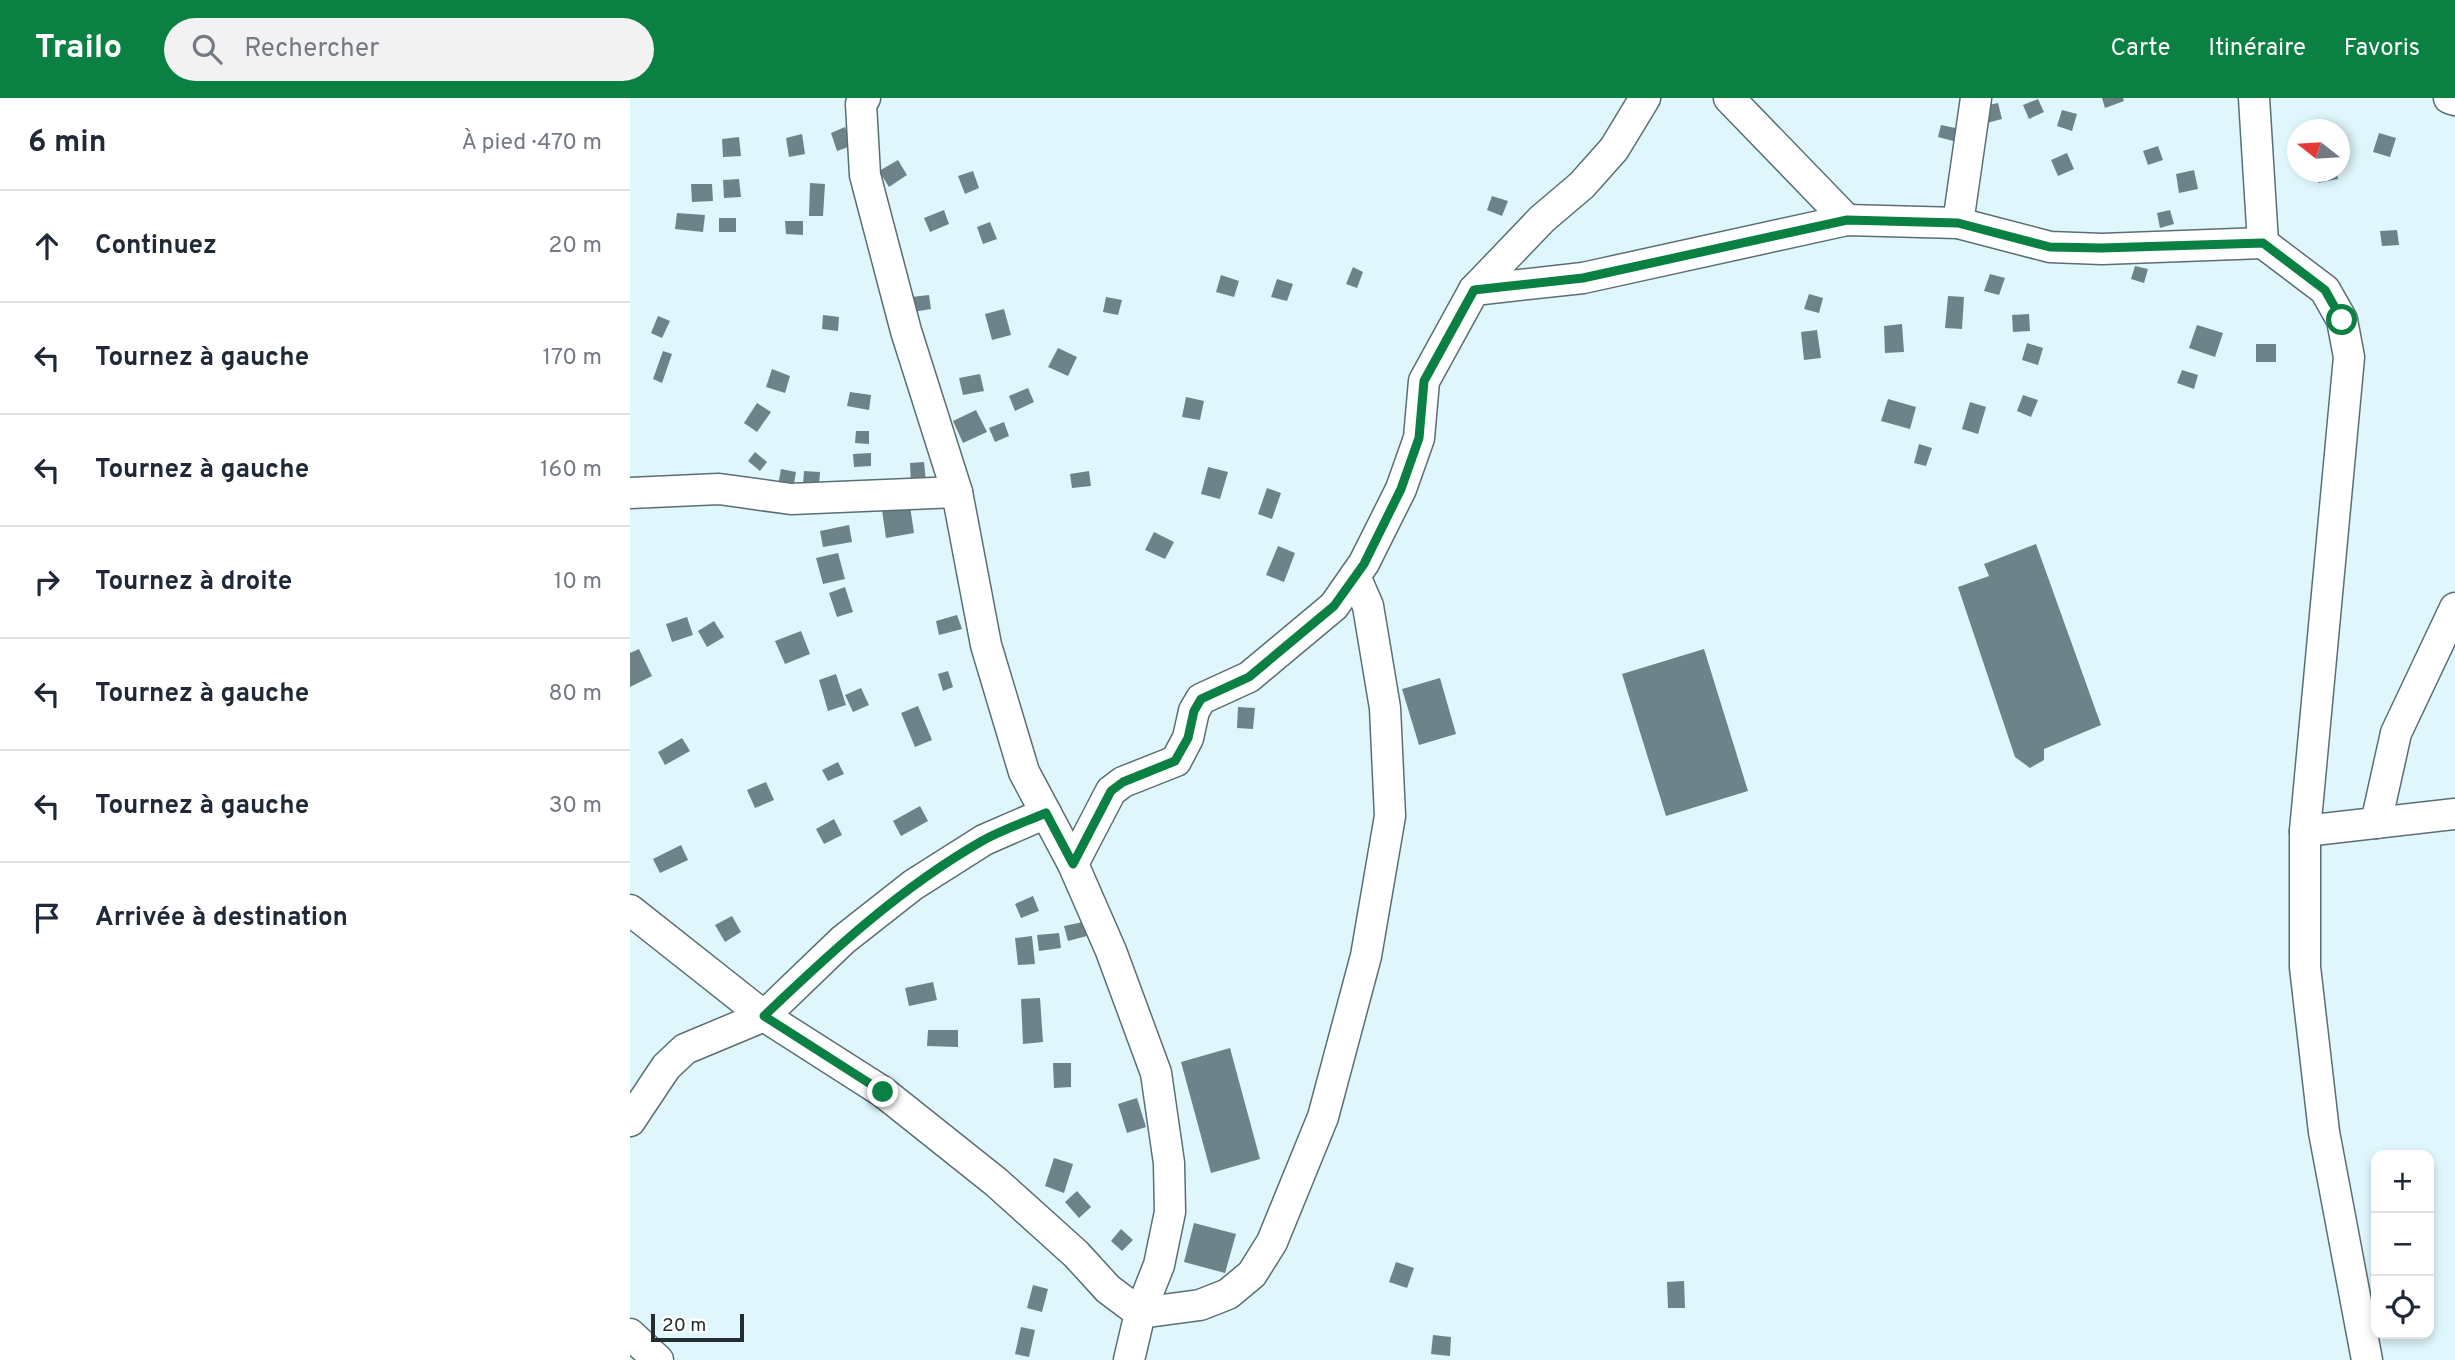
<!DOCTYPE html>
<html lang="fr">
<head>
<meta charset="utf-8">
<style>
  :root { --surface:#fff; --page:#f2f2f3; --text:#1f2937; --muted:#747a83; --line:#e0e1e3; --accent:#0b8043 }
  body { margin:0; font-family:Overpass,sans-serif; background:var(--page); color:var(--text) }
  .controls { position:absolute; right:21px; bottom:21px; display:grid; overflow:hidden; border-radius:14px; box-shadow:0 4px 10px #0003 }
  .controls button { width:63px; height:63px; display:grid; place-items:center; padding:0; border:0; border-bottom:2px solid var(--line); background:var(--surface); color:var(--text); font:35px sans-serif }
  .compass { position:absolute; left:1657px; top:21px; width:63px; height:63px; border-radius:50%; background:var(--surface); box-shadow:0 4px 10px #0003; rotate:287deg }
  .scale { position:absolute; left:21px; bottom:18px; width:93px; box-sizing:border-box; padding-left:7px; border:4px solid #232c2e; border-top:0; font-size:19px; line-height:24px; white-space:nowrap; color:#232c2e; -webkit-text-stroke:5px #fefefe; paint-order:stroke }
  .stop { position:absolute; width:21px; height:21px; margin:-16px; border:5px solid #0b8043; border-radius:50%; background:#fff }
  .stop.end { background:#0b8043; border-color:#fff; box-shadow:0 2px 7px #0008 }
  .list { margin:0; padding:0; list-style:none }
  h2 { display:flex; justify-content:space-between; align-items:center; height:91px; margin:0; padding:0 28px; font-size:30px }
  h2 small { font-size:23px; font-weight:400; color:var(--muted) }
  .list li { display:grid; grid-template-columns:46px 1fr auto; gap:21px; align-items:center; box-sizing:border-box; height:112px; padding:0 28px; border-top:2px solid var(--line) }
  .list b { display:block; font-size:26px; white-space:nowrap }
  .list em { font-size:23px; font-style:normal; color:var(--muted) }
  .icon { flex:none; width:38px; height:38px; fill:none; stroke:currentColor; stroke-width:2; stroke-linecap:round; stroke-linejoin:round }
  .map { position:relative; flex:none; width:1825px; height:1262px; overflow:hidden }
  header { display:flex; align-items:center; gap:42px; box-sizing:border-box; height:98px; padding:0 35px; background:var(--accent); color:#fff }
  header strong { font-size:33px }
  nav { display:flex; gap:38px; margin-inline-start:auto; font-size:24px }
  .search { width:490px; height:63px; background:var(--page); display:flex; align-items:center; gap:18px; box-sizing:border-box; padding:0 24px; border-radius:38px; color:var(--muted); font-size:26px }
  main { display:flex }
  aside { flex:1; background:var(--surface) }
  .map>svg:first-child { display:block }
  .building { fill:#6e8389 }
  .lines { fill:none; stroke-linecap:round; stroke-linejoin:round }
  .street-casing { stroke:#5a6e73; stroke-width:33 }
  .street { stroke:#fff; stroke-width:30 }
  .route { stroke:#0b8043; stroke-width:9 }
</style>
</head>
<body>
<header>
<strong>Trailo</strong>
<div class="search"><svg class="icon" aria-label="search" viewBox="0 0 24 24"><circle cx="10" cy="10" r="6"/><path d="M15 15l6 6"/></svg>Rechercher</div>
<nav><a>Carte</a><a>Itinéraire</a><a>Favoris</a></nav>
</header>
<main>
<aside>
<h2>6 min<small>À pied · 470 m</small></h2>
<ul class="list">
<li><svg class="icon" aria-label="ahead" viewBox="0 0 24 24"><path d="M12 20V5M6 11l6-6 6 6"/></svg><div><b>Continuez</b></div><em>20 m</em></li>
<li><svg class="icon" aria-label="left" viewBox="0 0 24 24"><path d="M17 20v-9H6M10 6l-5 5 5 5"/></svg><div><b>Tournez à gauche</b></div><em>170 m</em></li>
<li><svg class="icon" aria-label="left" viewBox="0 0 24 24"><path d="M17 20v-9H6M10 6l-5 5 5 5"/></svg><div><b>Tournez à gauche</b></div><em>160 m</em></li>
<li><svg class="icon" aria-label="right" viewBox="0 0 24 24"><path d="M7 20v-9h11M14 6l5 5-5 5"/></svg><div><b>Tournez à droite</b></div><em>10 m</em></li>
<li><svg class="icon" aria-label="left" viewBox="0 0 24 24"><path d="M17 20v-9H6M10 6l-5 5 5 5"/></svg><div><b>Tournez à gauche</b></div><em>80 m</em></li>
<li><svg class="icon" aria-label="left" viewBox="0 0 24 24"><path d="M17 20v-9H6M10 6l-5 5 5 5"/></svg><div><b>Tournez à gauche</b></div><em>30 m</em></li>
<li><svg class="icon" aria-label="arrive" viewBox="0 0 24 24"><path d="M6 21V4h12l-3 4 3 4H6"/></svg><div><b>Arrivée à destination</b></div></li>
</ul>
</aside>
<div class="map">
<svg width="1825" height="1262" viewBox="0 0 1825 1262">
  <rect width="100%" height="100%" fill="#dff6fc"/>
  <!-- building -->
  <g class="building">
    <path d="M1472,0H1493L1494,3L1475,10Z"/>
    <path d="M1408,1L1414,14L1399,21L1393,7Z"/>
    <path d="M1368,5L1372,21L1357,25L1354,8Z"/>
    <path d="M1432,12L1447,16L1442,33L1427,28Z"/>
    <path d="M1311,27L1330,31L1327,44L1308,39Z"/>
    <path d="M215,29L221,48L207,53L201,35Z"/>
    <path d="M1749,35L1766,40L1760,59L1743,54Z"/>
    <path d="M172,36L175,56L159,59L156,40Z"/>
    <path d="M109,39L111,58L93,59L92,41Z"/>
    <path d="M1528,48L1533,62L1518,67L1513,53Z"/>
    <path d="M1437,55L1444,71L1428,78L1421,62Z"/>
    <path d="M268,62L277,77L259,89L249,73Z"/>
    <path d="M1564,72L1568,91L1549,95L1546,76Z"/>
    <path d="M343,73L349,90L335,96L328,78Z"/>
    <path d="M1687,74H1707L1708,81L1688,85Z"/>
    <path d="M109,81L111,99L94,100L93,82Z"/>
    <path d="M180,85L195,86L193,118H179Z"/>
    <path d="M61,86H82L83,103L62,104Z"/>
    <path d="M862,98L878,103L872,118L857,112Z"/>
    <path d="M314,112L319,126L300,134L294,120Z"/>
    <path d="M1540,112L1544,126L1530,130L1527,115Z"/>
    <path d="M47,115L75,117L73,134L45,131Z"/>
    <rect x="89" y="120" width="17" height="14"/>
    <path d="M155,123H173V137L156,136Z"/>
    <path d="M360,124L367,141L353,146L347,129Z"/>
    <path d="M1767,132L1769,147L1752,148L1750,133Z"/>
    <path d="M1505,168L1518,171L1514,185L1501,181Z"/>
    <path d="M723,169L733,174L727,190L716,186Z"/>
    <path d="M1360,176L1375,180L1369,197L1354,193Z"/>
    <path d="M591,177L609,183L604,199L586,194Z"/>
    <path d="M647,181L663,186L657,203L641,199Z"/>
    <path d="M1179,196L1193,200L1189,215L1174,211Z"/>
    <path d="M299,197L301,211L283,214L281,199Z"/>
    <path d="M1318,198L1334,199L1332,231L1315,230Z"/>
    <path d="M476,199L492,202L488,217L473,214Z"/>
    <path d="M374,211L381,237L362,242L355,216Z"/>
    <path d="M1399,216L1400,233L1383,234L1382,217Z"/>
    <path d="M193,217L209,219L208,233L192,231Z"/>
    <path d="M28,218L40,223L32,240L21,235Z"/>
    <path d="M1272,226L1274,254L1255,255L1254,228Z"/>
    <path d="M1567,227L1593,235L1585,259L1559,250Z"/>
    <path d="M1187,232L1191,260L1174,262L1171,234Z"/>
    <path d="M1397,245L1413,250L1408,267L1392,262Z"/>
    <rect x="1626" y="246" width="20" height="18"/>
    <path d="M428,250L447,259L438,278L418,269Z"/>
    <path d="M33,253L42,256L32,285L23,281Z"/>
    <path d="M142,271L160,278L155,295L136,289Z"/>
    <path d="M1552,272L1568,277L1564,291L1547,285Z"/>
    <path d="M350,276L354,293L333,297L329,280Z"/>
    <path d="M398,290L404,304L385,313L379,298Z"/>
    <path d="M220,294L241,297L239,312L217,308Z"/>
    <path d="M1393,297L1408,302L1401,319L1387,313Z"/>
    <path d="M556,299L574,303L570,322L552,319Z"/>
    <path d="M1258,301L1286,309L1280,331L1251,323Z"/>
    <path d="M1340,304L1356,309L1348,336L1332,331Z"/>
    <path d="M127,305L141,314L127,334L114,325Z"/>
    <path d="M346,312L357,334L333,345L323,323Z"/>
    <path d="M374,324L379,338L365,344L359,330Z"/>
    <path d="M226,333H239V346L225,345Z"/>
    <path d="M1289,346L1302,350L1296,368L1284,365Z"/>
    <path d="M125,354L137,364L130,373L118,363Z"/>
    <path d="M241,355V368L224,369L223,356Z"/>
    <path d="M294,364L296,384L281,385L280,365Z"/>
    <path d="M578,369L598,374L590,401L571,396Z"/>
    <path d="M151,371L166,374L163,391L148,388Z"/>
    <path d="M174,373L190,374L189,388L173,387Z"/>
    <path d="M459,373L461,388L442,390L440,376Z"/>
    <path d="M637,390L651,395L642,421L628,416Z"/>
    <path d="M280,408L284,435L256,440L252,412Z"/>
    <path d="M219,427L222,444L193,449L190,433Z"/>
    <path d="M524,434L544,444L535,461L515,452Z"/>
    <path d="M1406,446L1471,627L1414,651V662L1400,670L1385,659L1328,489L1359,478L1354,466Z"/>
    <path d="M648,448L665,455L654,484L636,477Z"/>
    <path d="M208,455L215,481L193,486L186,460Z"/>
    <path d="M215,489L223,514L207,519L199,495Z"/>
    <path d="M327,517L332,531L309,537L306,523Z"/>
    <path d="M57,519L63,537L42,544L36,526Z"/>
    <path d="M84,523L94,539L77,549L68,533Z"/>
    <path d="M171,533L180,556L155,566L145,543Z"/>
    <path d="M9,551L22,578L0,589V555Z"/>
    <path d="M1074,551L1118,693L1036,718L992,576Z"/>
    <path d="M318,573L323,589L313,593L308,576Z"/>
    <path d="M206,576L216,607L198,613L189,582Z"/>
    <path d="M810,580L826,636L789,647L772,591Z"/>
    <path d="M231,590L239,607L223,614L215,597Z"/>
    <path d="M288,608L302,642L285,649L271,615Z"/>
    <path d="M608,609L625,610L623,631L607,630Z"/>
    <path d="M52,640L60,653L35,667L28,654Z"/>
    <path d="M208,664L214,676L198,683L192,672Z"/>
    <path d="M136,684L144,702L125,710L117,692Z"/>
    <path d="M290,708L298,723L271,738L263,723Z"/>
    <path d="M204,721L212,737L194,746L186,731Z"/>
    <path d="M51,747L58,762L30,775L23,761Z"/>
    <path d="M403,798L409,813L391,820L385,806Z"/>
    <path d="M102,818L111,834L95,844L85,827Z"/>
    <path d="M453,824L457,838L438,843L434,828Z"/>
    <path d="M429,835L431,850L409,853L407,837Z"/>
    <path d="M402,838L405,866L388,867L385,840Z"/>
    <path d="M303,884L307,902L279,908L275,890Z"/>
    <path d="M410,900L413,944L393,946L391,901Z"/>
    <path d="M298,932H328V949L297,948Z"/>
    <path d="M600,950L630,1061L581,1075L551,964Z"/>
    <path d="M423,965H441V989L424,990Z"/>
    <path d="M507,1000L516,1029L497,1035L488,1006Z"/>
    <path d="M424,1060L443,1066L434,1095L415,1088Z"/>
    <path d="M447,1093L461,1109L449,1120L435,1104Z"/>
    <path d="M564,1125L606,1136L595,1175L554,1164Z"/>
    <path d="M491,1131L503,1142L492,1153L481,1143Z"/>
    <path d="M766,1164L784,1170L777,1190L759,1184Z"/>
    <path d="M1054,1183L1055,1210H1038L1037,1184Z"/>
    <path d="M403,1187L418,1191L412,1214L397,1210Z"/>
    <path d="M391,1229L405,1232L399,1259L385,1256Z"/>
    <path d="M803,1237L821,1239L820,1258L801,1256Z"/>
  </g>
  <g class="lines">
    <defs>
      <g id="street">
        <path d="M235,0L231,6L235,77L276,233L327,394L356,547L394,674L443,766L481,853L526,975L539,1065L540,1114L529,1167L510,1215L499,1262"/>
        <path d="M1099,0L1217,122"/>
        <path d="M1624,0L1633,145"/>
        <path d="M1819,0L1825,2"/>
        <path d="M1328,125L1346,0"/>
        <path d="M844,192L912,121L952,87L984,51L1015,0"/>
        <path d="M0,395L89,391L161,401L327,394"/>
        <path d="M1746,725L1766,635L1825,510"/>
        <path d="M1675,733L1825,716"/>
        <path d="M443,766L481,693L493,684L546,663L558,640L564,613L571,601L619,579L704,508L734,465L771,391L789,340L794,283L844,192L953,180L1217,122L1328,125L1420,149L1472,151L1633,145L1695,192L1712,222L1719,259L1675,733V869L1694,1034L1737,1262"/>
        <path d="M0,812L134,918L253,994L366,1084L446,1156L478,1191L510,1215L570,1207L598,1196L622,1176L642,1144L693,1019L736,858L760,718L755,610L738,508L725,478"/>
        <path d="M0,1023L36,969L55,951L134,918L213,842L283,787L354,742L416,715"/>
        <path d="M0,1236L28,1262"/>
      </g>
    </defs>
    <!-- street casing -->
    <use href="#street" class="street-casing"/>
    <!-- street -->
    <use href="#street" class="street"/>
  </g>
  <g class="lines">
    <!-- route -->
    <path class="route" d="M253,994L134,918C202,853 270,790 352,743C372,732 395,724 416,715L443,766L481,693L493,684L545,663L558,640L564,613L571,601L619,579L704,508L734,466L771,391L789,340L794,283L844,192L953,180L1217,122L1328,125L1420,149L1472,150L1633,145L1695,192L1712,222"/>
  </g>
</svg>
<div class="controls">
<button>+</button>
<button>−</button>
<button><svg class="icon" aria-label="locate" viewBox="0 0 24 24"><circle cx="12" cy="12" r="6"/><path d="M12 2v4M12 18v4M2 12h4M18 12h4"/></svg></button>
</div>
<svg class="compass" viewBox="-18 -18 36 36"><path d="M0-13l5 13h-10z" fill="#e53935"/><path d="M0 13l5-13h-10z" fill="#747a83"/></svg>
<div class="scale">20 m</div>
<div class="stop" style="left:1712px;top:222px"></div>
<div class="stop end" style="left:253px;top:994px"></div>
</div>
</main>
</body>
</html>
